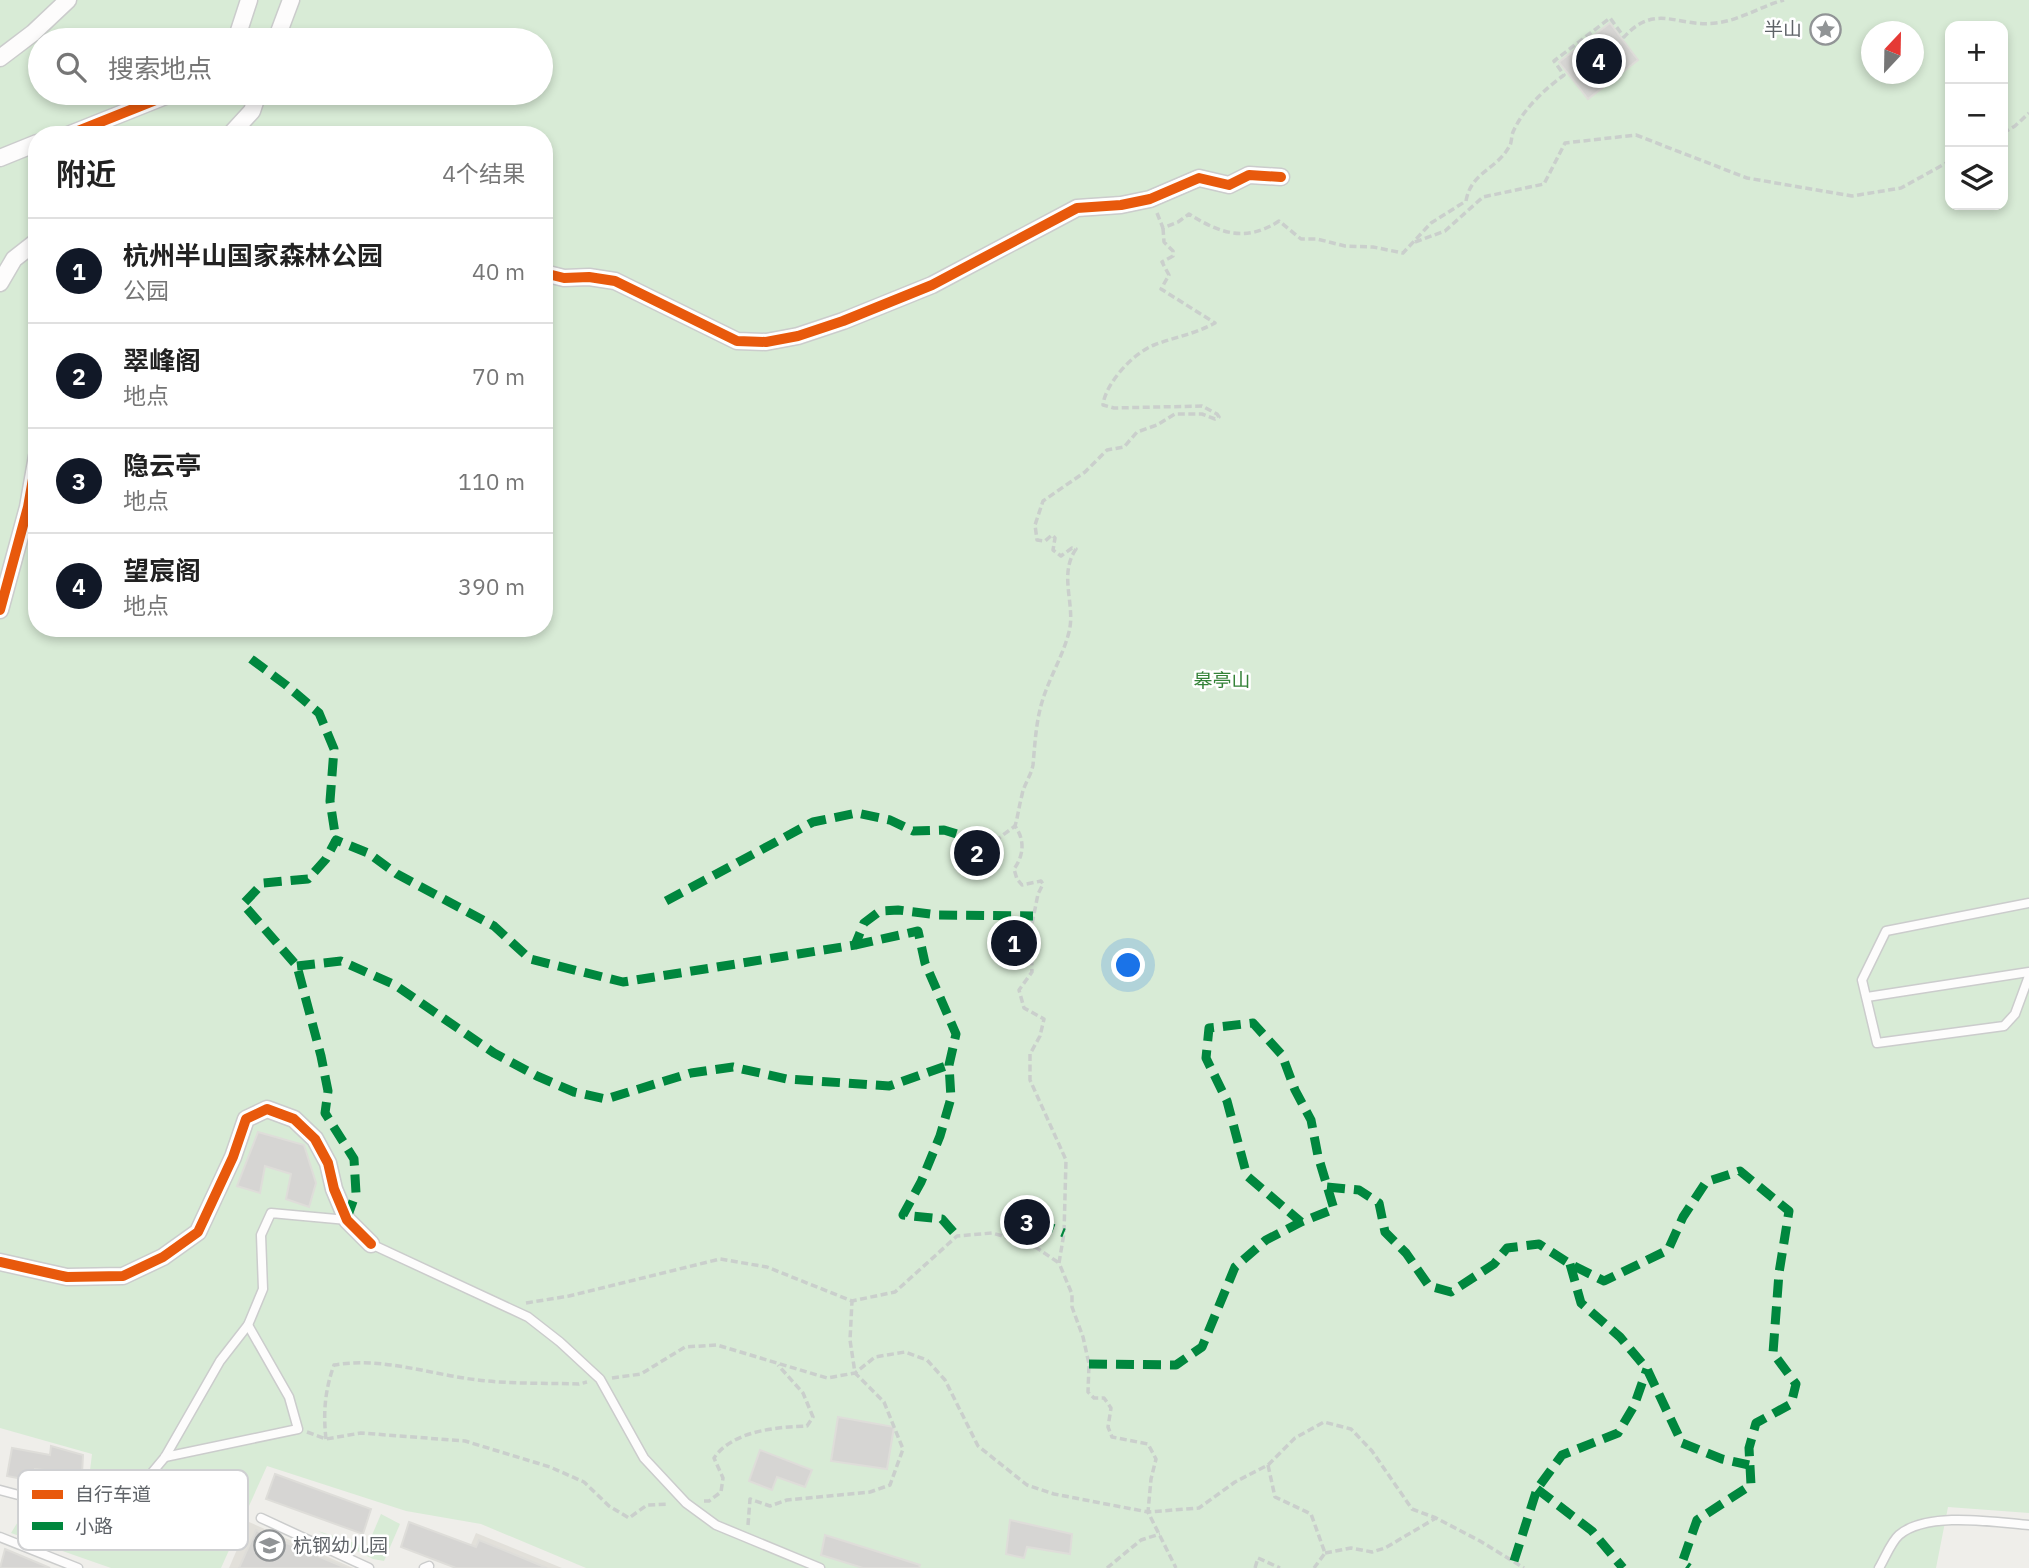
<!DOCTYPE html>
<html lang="zh">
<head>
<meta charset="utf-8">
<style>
  :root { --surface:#fff; --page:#f6f6f6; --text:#222; --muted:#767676; --line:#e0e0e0; --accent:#111827 }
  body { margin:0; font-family:"IBM Plex Sans","Noto Sans SC",sans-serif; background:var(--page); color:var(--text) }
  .controls { position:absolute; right:21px; top:21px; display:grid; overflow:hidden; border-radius:14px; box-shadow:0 4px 10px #0003 }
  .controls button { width:63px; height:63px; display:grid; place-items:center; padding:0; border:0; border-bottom:2px solid var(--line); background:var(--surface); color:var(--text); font:35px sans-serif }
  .compass { position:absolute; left:1861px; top:21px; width:63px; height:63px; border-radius:50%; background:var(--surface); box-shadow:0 4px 10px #0003; rotate:22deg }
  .you { position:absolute; left:1129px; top:966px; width:24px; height:24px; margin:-18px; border:5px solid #fff; border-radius:50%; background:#1a73e8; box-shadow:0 0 0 10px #1a73e833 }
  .badge { display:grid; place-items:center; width:46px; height:46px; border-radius:50%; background:var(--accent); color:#fff; font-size:23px; font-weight:700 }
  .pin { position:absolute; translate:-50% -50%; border:4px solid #fff; box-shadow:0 2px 7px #0006 }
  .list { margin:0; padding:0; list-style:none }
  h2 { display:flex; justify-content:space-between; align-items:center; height:91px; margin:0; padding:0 28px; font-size:30px }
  h2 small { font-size:23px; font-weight:400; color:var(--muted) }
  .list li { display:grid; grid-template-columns:46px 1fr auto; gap:21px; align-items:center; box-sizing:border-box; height:105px; padding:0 28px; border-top:2px solid var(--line) }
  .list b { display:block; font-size:26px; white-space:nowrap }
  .list p { margin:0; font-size:23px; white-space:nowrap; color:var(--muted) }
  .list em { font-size:23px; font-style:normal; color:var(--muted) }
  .icon { flex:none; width:38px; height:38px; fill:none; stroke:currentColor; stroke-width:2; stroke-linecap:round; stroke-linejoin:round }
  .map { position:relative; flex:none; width:2029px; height:1568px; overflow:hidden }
  .search { position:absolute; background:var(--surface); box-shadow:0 4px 10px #0003; left:28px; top:28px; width:525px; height:77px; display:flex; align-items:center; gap:18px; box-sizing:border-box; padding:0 24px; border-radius:38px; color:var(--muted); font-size:26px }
  .panel { position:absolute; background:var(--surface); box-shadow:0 4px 10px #0003; left:28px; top:126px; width:525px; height:511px; border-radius:28px }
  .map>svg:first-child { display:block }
  .education { fill:#e2e0da }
  .green { fill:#d8ebd6; fill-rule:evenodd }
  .building { fill:#d6d5d3; stroke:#deddd9; stroke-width:2 }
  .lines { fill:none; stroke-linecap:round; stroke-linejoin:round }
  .service-casing { stroke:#cbcccc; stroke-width:11 }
  .minor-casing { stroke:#cbcccc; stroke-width:19 }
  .path { stroke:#cacfcc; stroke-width:3.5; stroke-dasharray:7 3.5; stroke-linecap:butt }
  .service { stroke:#fdfcfc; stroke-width:8 }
  .minor { stroke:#fdfcfc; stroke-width:16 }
  .quiet { stroke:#00873e; stroke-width:9; stroke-dasharray:18 9; stroke-linecap:butt }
  .cycleway-casing { stroke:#fff; stroke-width:15 }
  .cycleway { stroke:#e8590c; stroke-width:10 }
  .labels { text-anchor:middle; stroke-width:5; stroke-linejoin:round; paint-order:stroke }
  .poi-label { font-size:19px; fill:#5f6368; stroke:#fff; text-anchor:end }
  .park-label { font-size:19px; fill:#348238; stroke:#fff }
  .key { fill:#fff; stroke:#cfd0d2; stroke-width:2 }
  .key-label { font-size:19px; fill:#5f6368 }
</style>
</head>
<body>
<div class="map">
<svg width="2029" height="1568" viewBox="0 0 2029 1568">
  <rect width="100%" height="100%" fill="#efeeea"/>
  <!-- education -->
  <g class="education">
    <path d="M249,1522L353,1568H229Z"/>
    <path d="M476,1533L562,1568H461Z"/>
  </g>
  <!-- green -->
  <g class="green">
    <path d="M0,0H2029V1513L1948,1507L1936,1568H586L481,1524L406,1511L267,1466L221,1568H111L11,1533L42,1483L89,1479L92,1454L0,1428ZM1950,26H2003V205H1950ZM1871,32H1913V74H1871ZM40,40H541V93H40ZM37,135H544V628H37Z"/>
    <path d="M381,1514L400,1524L384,1561L373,1559L318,1531L367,1547Z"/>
  </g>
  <!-- building -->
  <g class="building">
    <path d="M1610,23L1638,60L1588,99L1559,62Z"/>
    <circle cx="977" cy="852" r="18"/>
    <path d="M258,1132L304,1145L316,1183L309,1207L286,1199L291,1174L265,1166L260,1193L237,1186Z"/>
    <path d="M838,1417L894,1427L887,1469L831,1461Z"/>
    <path d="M51,1446L83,1455L82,1474L35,1469L33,1481L7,1476L12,1448L50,1455Z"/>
    <path d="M760,1450L812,1470L805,1487L777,1477L772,1490L749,1481Z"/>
    <path d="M275,1474L371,1509L363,1534L266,1499Z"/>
    <path d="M1010,1520L1072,1534L1070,1554L1027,1547L1024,1558L1006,1554Z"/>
    <path d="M409,1522L476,1547L479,1540L547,1568H456L401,1547Z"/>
    <path d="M256,1530L346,1568H239Z"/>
    <path d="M825,1535L920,1565L919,1568H863L821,1555Z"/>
    <path d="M5,1549L50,1568H0Z"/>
  </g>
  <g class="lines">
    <defs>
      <g id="service">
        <path d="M2029,903L1886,931L1862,980L1877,1043L2004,1026L2015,1014L2029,976"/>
        <path d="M1867,997L2029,972"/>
        <path d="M371,1244L528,1317L560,1342L600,1379L644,1458L686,1503L716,1525L820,1568"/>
        <path d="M165,1457L298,1429L289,1397L248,1325"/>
        <path d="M0,1490L45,1502L103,1504L135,1493L165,1457L220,1361L248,1325L263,1289L261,1235L271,1213L347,1220"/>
        <path d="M261,1518L369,1568"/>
        <path d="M0,1537L78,1568"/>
        <path d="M424,1568L429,1566"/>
        <path d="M1879,1568C1885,1558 1891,1542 1899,1535C1927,1511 1994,1522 2029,1525"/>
      </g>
      <g id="minor">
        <path d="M236,40L249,0"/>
        <path d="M276,40L291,0"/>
        <path d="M0,58L33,33L68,0"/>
        <path d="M68,135L173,93"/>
        <path d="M230,135L252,111L258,93"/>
        <path d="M0,158L37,143"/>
        <path d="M544,273L564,278L589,277L615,281L737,341L766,342L798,336L843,321L932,285L1077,208L1121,205L1150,199L1199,178L1229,185L1249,175L1281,177"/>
        <path d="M0,283L14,259L37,241"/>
        <path d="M0,610L28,507L37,456"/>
        <path d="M0,1262L67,1277L123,1276L163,1257L198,1232L233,1157L246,1119L267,1109L294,1119L315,1139L328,1163L334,1189L347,1220L371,1244"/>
      </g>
    </defs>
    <!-- service casing -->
    <use href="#service" class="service-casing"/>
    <!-- minor casing -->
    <use href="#minor" class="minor-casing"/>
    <!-- path -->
    <g class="path">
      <path d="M2003,133L2015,126L2029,113"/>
      <path d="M1157,213L1163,228L1178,222L1189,214C1219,233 1246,243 1279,221L1301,239H1317L1345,246L1373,247L1403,253L1431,223L1466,201C1471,172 1496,170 1509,147C1512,143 1511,137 1513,132C1523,109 1545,89 1564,75L1554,61L1610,18L1624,37C1656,2 1678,28 1716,23C1741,20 1761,6 1784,0"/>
      <path d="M1163,228L1164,242L1173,251V256L1162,262L1169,275L1161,289L1215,323C1195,334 1175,337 1154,345C1133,353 1105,384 1103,405L1114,408L1202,406L1217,414L1219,417L1215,419L1202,414H1175L1157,425L1137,432L1124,447L1107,450L1085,472L1043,501L1035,525L1037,540L1045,541L1052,535L1055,538L1053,550L1061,556L1072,548L1076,549C1058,575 1076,605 1069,632C1063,656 1049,678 1042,702C1036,722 1035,743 1033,765C1031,776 1024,784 1022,795C1019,806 1018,816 1015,826C1025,840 1024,855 1014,869L1017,879L1022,885L1041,881L1043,884L1038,894L1031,929L1032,972L1019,990L1024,1008L1044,1019L1040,1036L1030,1054V1080L1066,1160L1064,1233L1059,1263L1072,1294V1307L1083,1337L1089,1364L1088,1392L1094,1398H1104L1111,1408L1108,1427L1112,1437L1148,1444L1156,1459L1151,1479L1148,1512L1176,1568"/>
      <path d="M1415,242L1445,231L1483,197L1544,184L1565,143L1636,135L1747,178L1852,196L1901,188L1950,161"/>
      <circle cx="975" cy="852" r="23"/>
      <path d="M995,841L1015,826"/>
      <path d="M526,1303L569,1296L720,1259L767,1267L852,1301L895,1292L957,1236L992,1233L1031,1244L1059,1263"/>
      <path d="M612,1378L641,1374L685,1347L717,1345L827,1378L855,1373L875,1357L905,1352L927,1360L945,1380L978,1446L1027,1485L1054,1494L1148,1512L1199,1508L1235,1482L1268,1465L1295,1438L1324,1422L1351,1429L1372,1451L1412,1509L1436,1518L1480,1541L1524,1568"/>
      <path d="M307,1432L326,1439L361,1433L465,1441L550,1467L584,1482L609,1506L629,1518L647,1505L669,1504"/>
      <path d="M326,1439C323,1412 325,1390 334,1365C386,1356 436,1377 488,1381C518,1384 549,1383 579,1384L587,1382"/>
      <path d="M1268,1465L1275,1497L1311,1514L1325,1553L1314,1568"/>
      <path d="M704,1501H709L721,1492L723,1478L714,1458C732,1431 776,1427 807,1426L813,1417L803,1393L778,1365"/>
      <path d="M748,1525L750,1499L770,1506L787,1500L870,1492L890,1485L903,1449L884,1402L855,1373L850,1340L852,1301"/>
      <path d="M1325,1553L1351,1548L1372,1552L1385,1548L1436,1518"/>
      <path d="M1107,1568L1141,1540L1160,1534"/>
      <path d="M1255,1568L1258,1558L1280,1568"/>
    </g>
    <!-- service -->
    <use href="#service" class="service"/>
    <!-- minor -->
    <use href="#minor" class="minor"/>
    <!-- quiet -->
    <g class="quiet">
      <path d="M251,659L286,685L319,713L334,749L330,801L336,840"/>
      <path d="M666,901L813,822L857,813L890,820L913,831L944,830L960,835"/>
      <path d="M855,945L918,931L925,963L956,1034L949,1065L951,1098L940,1136L921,1182L903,1215L942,1219L957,1236"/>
      <path d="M297,966L341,961L395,985L494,1053L537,1076L574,1092L606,1099L691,1073L733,1067L787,1079L889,1086L949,1065"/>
      <path d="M1327,1187L1359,1190L1379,1203L1385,1232L1406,1253L1429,1286L1451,1292L1494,1264L1507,1248L1539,1244L1570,1264L1604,1281L1668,1250L1683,1217L1706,1182L1740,1171L1789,1211L1779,1273L1773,1353L1796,1384L1791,1404L1756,1423L1749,1448L1751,1485L1697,1520L1682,1563L1689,1568"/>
      <path d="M347,1218L356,1193L354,1159L325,1113L328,1091L321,1056L297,966L243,904L263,883L308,879L326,859L336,840L368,853L397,874L494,926L530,959L623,982L855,945L864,923L880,911L898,910L939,915L1033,916"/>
      <path d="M1037,1222L1064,1233"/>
      <path d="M1570,1264L1581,1303L1620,1337L1647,1369L1682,1443L1722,1459L1749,1465"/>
      <path d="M1089,1364L1176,1365L1202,1347L1235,1267L1266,1240L1301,1222L1334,1209L1318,1156L1311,1120L1295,1090L1282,1055L1253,1023L1209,1028L1206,1058L1227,1101L1247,1176L1301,1222"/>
      <path d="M1537,1489L1592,1531L1623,1568"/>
      <path d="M1514,1561L1537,1489L1562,1455L1618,1433L1634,1406L1647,1369"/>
    </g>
    <defs>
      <g id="cycleway">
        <path d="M68,135L173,93"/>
        <path d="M544,273L564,278L589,277L615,281L737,341L766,342L798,336L843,321L932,285L1077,208L1121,205L1150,199L1199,178L1229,185L1249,175L1281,177"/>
        <path d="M0,610L28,507L37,456"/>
        <path d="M0,1262L67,1277L123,1276L163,1257L198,1232L233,1157L246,1119L267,1109L294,1119L315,1139L328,1163L334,1189L347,1220L371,1244"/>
      </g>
    </defs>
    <!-- cycleway casing -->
    <use href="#cycleway" class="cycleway-casing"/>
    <!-- cycleway -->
    <use href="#cycleway" class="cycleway"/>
  </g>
  <!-- icons -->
  <defs>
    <symbol id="sight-ring" viewBox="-11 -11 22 22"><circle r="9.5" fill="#fff" stroke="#919496" stroke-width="1.5"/><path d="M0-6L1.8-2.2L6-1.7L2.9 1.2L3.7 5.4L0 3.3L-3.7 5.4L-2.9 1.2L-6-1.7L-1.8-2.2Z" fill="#919496"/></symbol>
    <symbol id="school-ring" viewBox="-11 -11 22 22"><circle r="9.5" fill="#fff" stroke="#919496" stroke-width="1.5"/><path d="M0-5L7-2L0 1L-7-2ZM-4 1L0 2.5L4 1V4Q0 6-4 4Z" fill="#919496"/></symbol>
  </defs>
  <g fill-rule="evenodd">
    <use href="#sight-ring" x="1808" y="12" width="35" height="35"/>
    <use href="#school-ring" x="252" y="1528" width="35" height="35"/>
  </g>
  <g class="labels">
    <!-- poi labels -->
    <g class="poi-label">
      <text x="1802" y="36">半山</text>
      <text x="293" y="1552" text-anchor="start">杭钢幼儿园</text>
    </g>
    <!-- park labels -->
    <g class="park-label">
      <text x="1222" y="687">皋亭山</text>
    </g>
  </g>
  <!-- legend -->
  <rect x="18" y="1470" width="230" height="80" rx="10" class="key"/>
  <rect x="32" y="1490" width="31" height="9" fill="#e8590c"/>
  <rect x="32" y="1522" width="31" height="8" fill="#00873e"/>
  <g class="key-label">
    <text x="75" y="1501">自行车道</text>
    <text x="75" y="1533">小路</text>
  </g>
</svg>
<div class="controls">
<button>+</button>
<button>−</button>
<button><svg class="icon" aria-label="layers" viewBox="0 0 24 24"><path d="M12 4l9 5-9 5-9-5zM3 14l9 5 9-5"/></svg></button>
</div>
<svg class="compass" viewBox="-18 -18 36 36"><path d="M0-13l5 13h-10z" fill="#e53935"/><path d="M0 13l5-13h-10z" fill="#767676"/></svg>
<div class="you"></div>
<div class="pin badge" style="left:1014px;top:943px">1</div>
<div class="pin badge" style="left:977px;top:853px">2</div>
<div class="pin badge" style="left:1027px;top:1222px">3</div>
<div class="pin badge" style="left:1599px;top:61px">4</div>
<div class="search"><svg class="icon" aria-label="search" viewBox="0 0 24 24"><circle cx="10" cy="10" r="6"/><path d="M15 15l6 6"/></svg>搜索地点</div>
<section class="panel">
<h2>附近<small>4个结果</small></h2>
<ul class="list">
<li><span class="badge">1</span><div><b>杭州半山国家森林公园</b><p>公园</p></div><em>40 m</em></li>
<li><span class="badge">2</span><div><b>翠峰阁</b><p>地点</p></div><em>70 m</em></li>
<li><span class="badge">3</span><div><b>隐云亭</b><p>地点</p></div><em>110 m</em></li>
<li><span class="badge">4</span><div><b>望宸阁</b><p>地点</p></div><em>390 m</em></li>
</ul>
</section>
</div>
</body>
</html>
